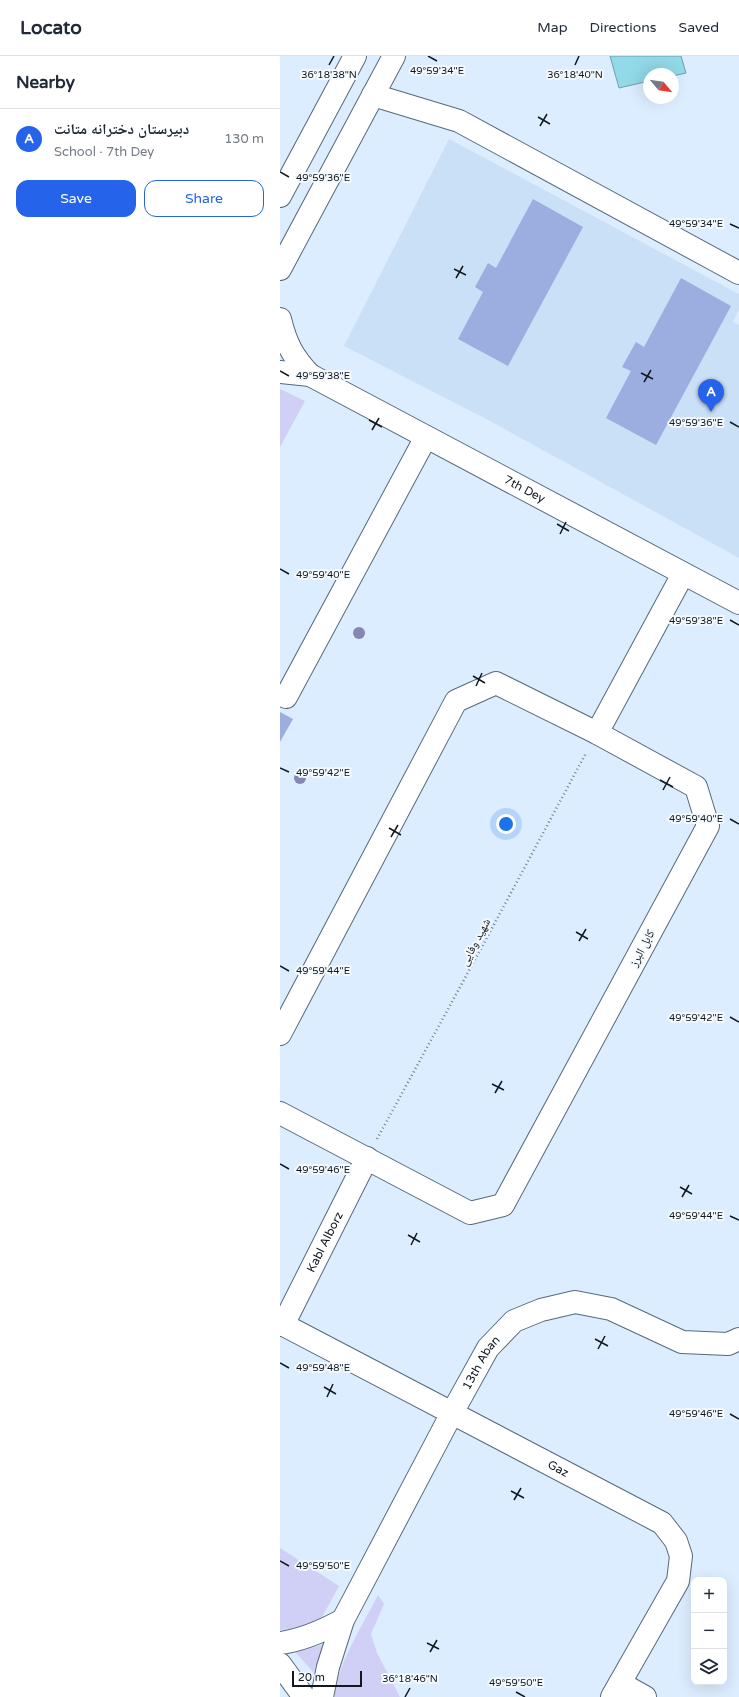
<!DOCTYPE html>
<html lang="en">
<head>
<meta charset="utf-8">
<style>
  :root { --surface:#fff; --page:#f2f2f3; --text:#1f2937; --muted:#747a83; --line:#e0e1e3; --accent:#2563eb }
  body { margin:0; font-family:"Varela Round","Noto Naskh Arabic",sans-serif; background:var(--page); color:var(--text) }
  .controls { position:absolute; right:12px; bottom:12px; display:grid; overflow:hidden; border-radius:8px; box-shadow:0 4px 16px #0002 }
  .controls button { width:36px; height:36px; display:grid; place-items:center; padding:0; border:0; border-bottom:1px solid var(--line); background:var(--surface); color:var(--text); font:20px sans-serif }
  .compass { position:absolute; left:363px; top:12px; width:36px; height:36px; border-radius:50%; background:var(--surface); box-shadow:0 4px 16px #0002; rotate:119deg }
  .scale { position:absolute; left:12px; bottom:10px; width:70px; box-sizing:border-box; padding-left:4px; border:2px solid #111820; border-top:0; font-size:11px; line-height:14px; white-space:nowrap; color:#111820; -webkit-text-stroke:3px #f4f9fd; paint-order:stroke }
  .you { position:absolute; left:226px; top:768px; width:14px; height:14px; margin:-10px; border:3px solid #fff; border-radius:50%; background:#1a73e8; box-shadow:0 0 0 6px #1a73e833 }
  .badge { display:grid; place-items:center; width:26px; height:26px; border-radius:50%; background:var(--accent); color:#fff; font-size:13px; font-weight:700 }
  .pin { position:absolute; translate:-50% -33px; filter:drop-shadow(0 1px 2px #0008) }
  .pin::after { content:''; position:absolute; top:21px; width:14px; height:12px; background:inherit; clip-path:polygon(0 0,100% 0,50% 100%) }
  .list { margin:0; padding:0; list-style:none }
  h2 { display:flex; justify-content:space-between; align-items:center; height:52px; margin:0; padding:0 16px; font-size:17px }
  h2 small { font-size:13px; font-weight:400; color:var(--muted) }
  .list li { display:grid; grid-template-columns:26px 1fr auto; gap:12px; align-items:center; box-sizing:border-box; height:60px; padding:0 16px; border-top:1px solid var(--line) }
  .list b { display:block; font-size:15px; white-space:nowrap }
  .list p { margin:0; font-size:13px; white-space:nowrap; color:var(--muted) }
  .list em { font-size:13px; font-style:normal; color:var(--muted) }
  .actions { display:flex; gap:8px; padding:12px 16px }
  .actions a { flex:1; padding:9px 0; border:1px solid var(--accent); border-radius:12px; text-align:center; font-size:14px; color:var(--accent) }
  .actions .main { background:var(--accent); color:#fff }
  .icon { flex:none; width:22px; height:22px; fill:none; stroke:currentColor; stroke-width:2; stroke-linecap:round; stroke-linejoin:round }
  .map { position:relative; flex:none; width:459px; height:1641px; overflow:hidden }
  header { display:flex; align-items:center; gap:24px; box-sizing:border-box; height:56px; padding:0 20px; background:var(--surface); border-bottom:1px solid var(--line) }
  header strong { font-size:19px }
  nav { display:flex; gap:22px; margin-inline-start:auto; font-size:14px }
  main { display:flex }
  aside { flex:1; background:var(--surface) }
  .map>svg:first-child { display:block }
  .built { fill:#cae0f6 }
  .green { fill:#d0cff6 }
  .water { fill:#93dae9; stroke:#6ca0ad }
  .building { fill:#9baedf }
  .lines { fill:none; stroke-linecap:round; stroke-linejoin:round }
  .minor-casing { stroke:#57697c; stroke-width:24 }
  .tertiary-casing { stroke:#57697c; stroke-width:24 }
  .secondary-casing { stroke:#57697c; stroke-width:24 }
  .path { stroke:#75818e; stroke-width:2.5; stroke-dasharray:1 3; stroke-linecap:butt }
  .minor { stroke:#fff; stroke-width:22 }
  .tertiary { stroke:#fff; stroke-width:22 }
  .secondary { stroke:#fff; stroke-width:22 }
  .tree { fill:#8587b2 }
  .ticks { fill:none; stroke:#111820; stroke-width:1.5 }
  .labels { text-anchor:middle; stroke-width:4; stroke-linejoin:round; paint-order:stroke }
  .street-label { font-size:12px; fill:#111820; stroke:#f4f9fd }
  .ticks-label { font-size:10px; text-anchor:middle; fill:#111820; stroke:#f4f9fd; stroke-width:4; stroke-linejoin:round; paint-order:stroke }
</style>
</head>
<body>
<header>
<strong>Locato</strong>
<nav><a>Map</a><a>Directions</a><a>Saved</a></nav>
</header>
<main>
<aside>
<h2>Nearby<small></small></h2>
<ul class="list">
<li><span class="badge">A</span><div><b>دبیرستان دخترانه متانت</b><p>School · 7th Dey</p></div><em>130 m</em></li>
</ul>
<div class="actions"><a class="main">Save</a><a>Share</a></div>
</aside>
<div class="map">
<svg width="459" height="1641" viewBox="0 0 459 1641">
  <rect width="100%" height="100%" fill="#dcedff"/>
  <!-- built -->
  <path class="built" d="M169,83L459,238V253L453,266L459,269V502L210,365L64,290Z"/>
  <!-- green -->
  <g class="green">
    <path d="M0,333L25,345L0,391Z"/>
    <path d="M0,1492L59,1530L41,1563L22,1572L0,1574Z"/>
    <path d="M98,1539L104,1548L91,1578L97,1597L120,1641H55C53,1616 86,1563 98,1539Z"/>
    <path d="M49,1587L36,1619L15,1596Z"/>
  </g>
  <!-- water -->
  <path class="water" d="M330,0H401L406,17L393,20V18H369V25L339,32Z"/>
  <!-- building -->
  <g class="building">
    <path d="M253,143L303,171L228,310L178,283L203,236L195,231L208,207L216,212Z"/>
    <path d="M401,222L451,250L376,389L326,362L351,315L342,311L356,286L364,291Z"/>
    <path d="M0,656L13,663L0,686Z"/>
  </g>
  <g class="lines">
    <defs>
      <g id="minor">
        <path d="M93,39L179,65L459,217"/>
        <path d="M0,263C6,288 13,301 30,319"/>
        <path d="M0,316L30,319"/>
        <path d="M6,641L146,381"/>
        <path d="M317,677L403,518"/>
        <path d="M0,978L176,645L216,627L317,677L416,731L428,770L223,1149L190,1157L0,1057"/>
        <path id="s1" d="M0,1267L382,1467L396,1485L401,1500L398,1525L332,1641"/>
        <path id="s2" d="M3,1269L87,1102"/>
        <path d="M0,1587C23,1584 43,1575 63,1564"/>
        <path d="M340,1627L365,1641"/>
        <path id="s3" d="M42,1641L48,1611L63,1564L172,1357L208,1292L234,1265L261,1254L295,1246L331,1253L402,1286L448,1288L459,1283"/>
      </g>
      <g id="tertiary">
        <path id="s4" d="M30,319L459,547"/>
      </g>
      <g id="secondary">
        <path d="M0,140L75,0"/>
        <path d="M0,213L114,0"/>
        <path d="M0,1608L24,1641"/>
      </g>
    </defs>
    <!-- minor casing -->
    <use href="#minor" class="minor-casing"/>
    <!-- tertiary casing -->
    <use href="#tertiary" class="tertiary-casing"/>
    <!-- secondary casing -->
    <use href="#secondary" class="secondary-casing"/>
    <!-- path -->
    <path class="path" d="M97,1083L203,889L306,697"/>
    <!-- minor -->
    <use href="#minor" class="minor"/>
    <!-- tertiary -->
    <use href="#tertiary" class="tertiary"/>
    <!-- secondary -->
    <use href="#secondary" class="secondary"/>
  </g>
  <!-- trees -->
  <g class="tree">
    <circle cx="79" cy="577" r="6"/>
    <circle cx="20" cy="722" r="6"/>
  </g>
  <!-- ticks -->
  <path class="ticks" d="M148,0L157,5M49,9L54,0M295,9L299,0M258,61L270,68M260,70L267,58M0,116L9,121M450,168L459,172M174,213L186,219M176,222L183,210M0,315L9,320M361,317L373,323M364,326L371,314M89,364L102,371M450,366L459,371M92,374L99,362M277,468L289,475M280,478L286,466M0,513L9,518M450,564L459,569M193,620L205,627M196,630L202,617M0,712L9,716M380,724L393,731M383,734L390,721M450,763L459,768M109,772L121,779M111,781L118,769M296,876L308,883M299,885L306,873M0,910L9,915M450,961L459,966M212,1028L224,1034M215,1037L222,1025M0,1108L9,1113M400,1131L412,1138M402,1141L409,1129M450,1160L459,1164M128,1179L140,1186M131,1189L137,1177M315,1283L328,1290M318,1293L325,1280M0,1307L9,1312M44,1331L56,1338M47,1341L53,1328M450,1358L459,1363M231,1435L244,1442M234,1444L241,1432M0,1505L9,1510M147,1587L159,1593M150,1596L157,1584M236,1636L245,1641M125,1641L130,1632"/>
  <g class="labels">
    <!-- street labels -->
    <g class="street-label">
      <text dy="4" stroke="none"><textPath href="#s4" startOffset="243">7th Dey</textPath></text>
      <text transform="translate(195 886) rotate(-62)" y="4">شهید وفایی</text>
      <text transform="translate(362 892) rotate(-62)" y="4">کابل البرز</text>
      <text dy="4" stroke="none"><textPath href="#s2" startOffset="93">Kabl Alborz</textPath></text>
      <text dy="4" stroke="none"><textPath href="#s3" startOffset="372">13th Aban</textPath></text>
      <text dy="4" stroke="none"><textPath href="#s1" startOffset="314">Gaz</textPath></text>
    </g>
  </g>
  <g class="ticks-label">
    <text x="157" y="18">49°59'34"E</text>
    <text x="49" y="22">36°18'38"N</text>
    <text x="295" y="22">36°18'40"N</text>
    <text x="43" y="125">49°59'36"E</text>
    <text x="416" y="171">49°59'34"E</text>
    <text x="43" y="323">49°59'38"E</text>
    <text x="416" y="370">49°59'36"E</text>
    <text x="43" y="522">49°59'40"E</text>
    <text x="416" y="568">49°59'38"E</text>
    <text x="43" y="720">49°59'42"E</text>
    <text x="416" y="766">49°59'40"E</text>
    <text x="43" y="918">49°59'44"E</text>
    <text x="416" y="965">49°59'42"E</text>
    <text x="43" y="1117">49°59'46"E</text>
    <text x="416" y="1163">49°59'44"E</text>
    <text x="43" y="1315">49°59'48"E</text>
    <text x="416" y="1361">49°59'46"E</text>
    <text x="43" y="1513">49°59'50"E</text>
    <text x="130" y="1626">36°18'46"N</text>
    <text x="236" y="1630">49°59'50"E</text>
  </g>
</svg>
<div class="controls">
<button>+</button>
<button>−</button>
<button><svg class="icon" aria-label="layers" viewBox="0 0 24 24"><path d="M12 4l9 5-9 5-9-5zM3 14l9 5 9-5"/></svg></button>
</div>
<svg class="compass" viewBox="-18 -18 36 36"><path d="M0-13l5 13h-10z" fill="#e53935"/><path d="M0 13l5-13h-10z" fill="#747a83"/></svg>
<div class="scale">20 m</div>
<div class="you"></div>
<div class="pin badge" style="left:431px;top:356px">A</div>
</div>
</main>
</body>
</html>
